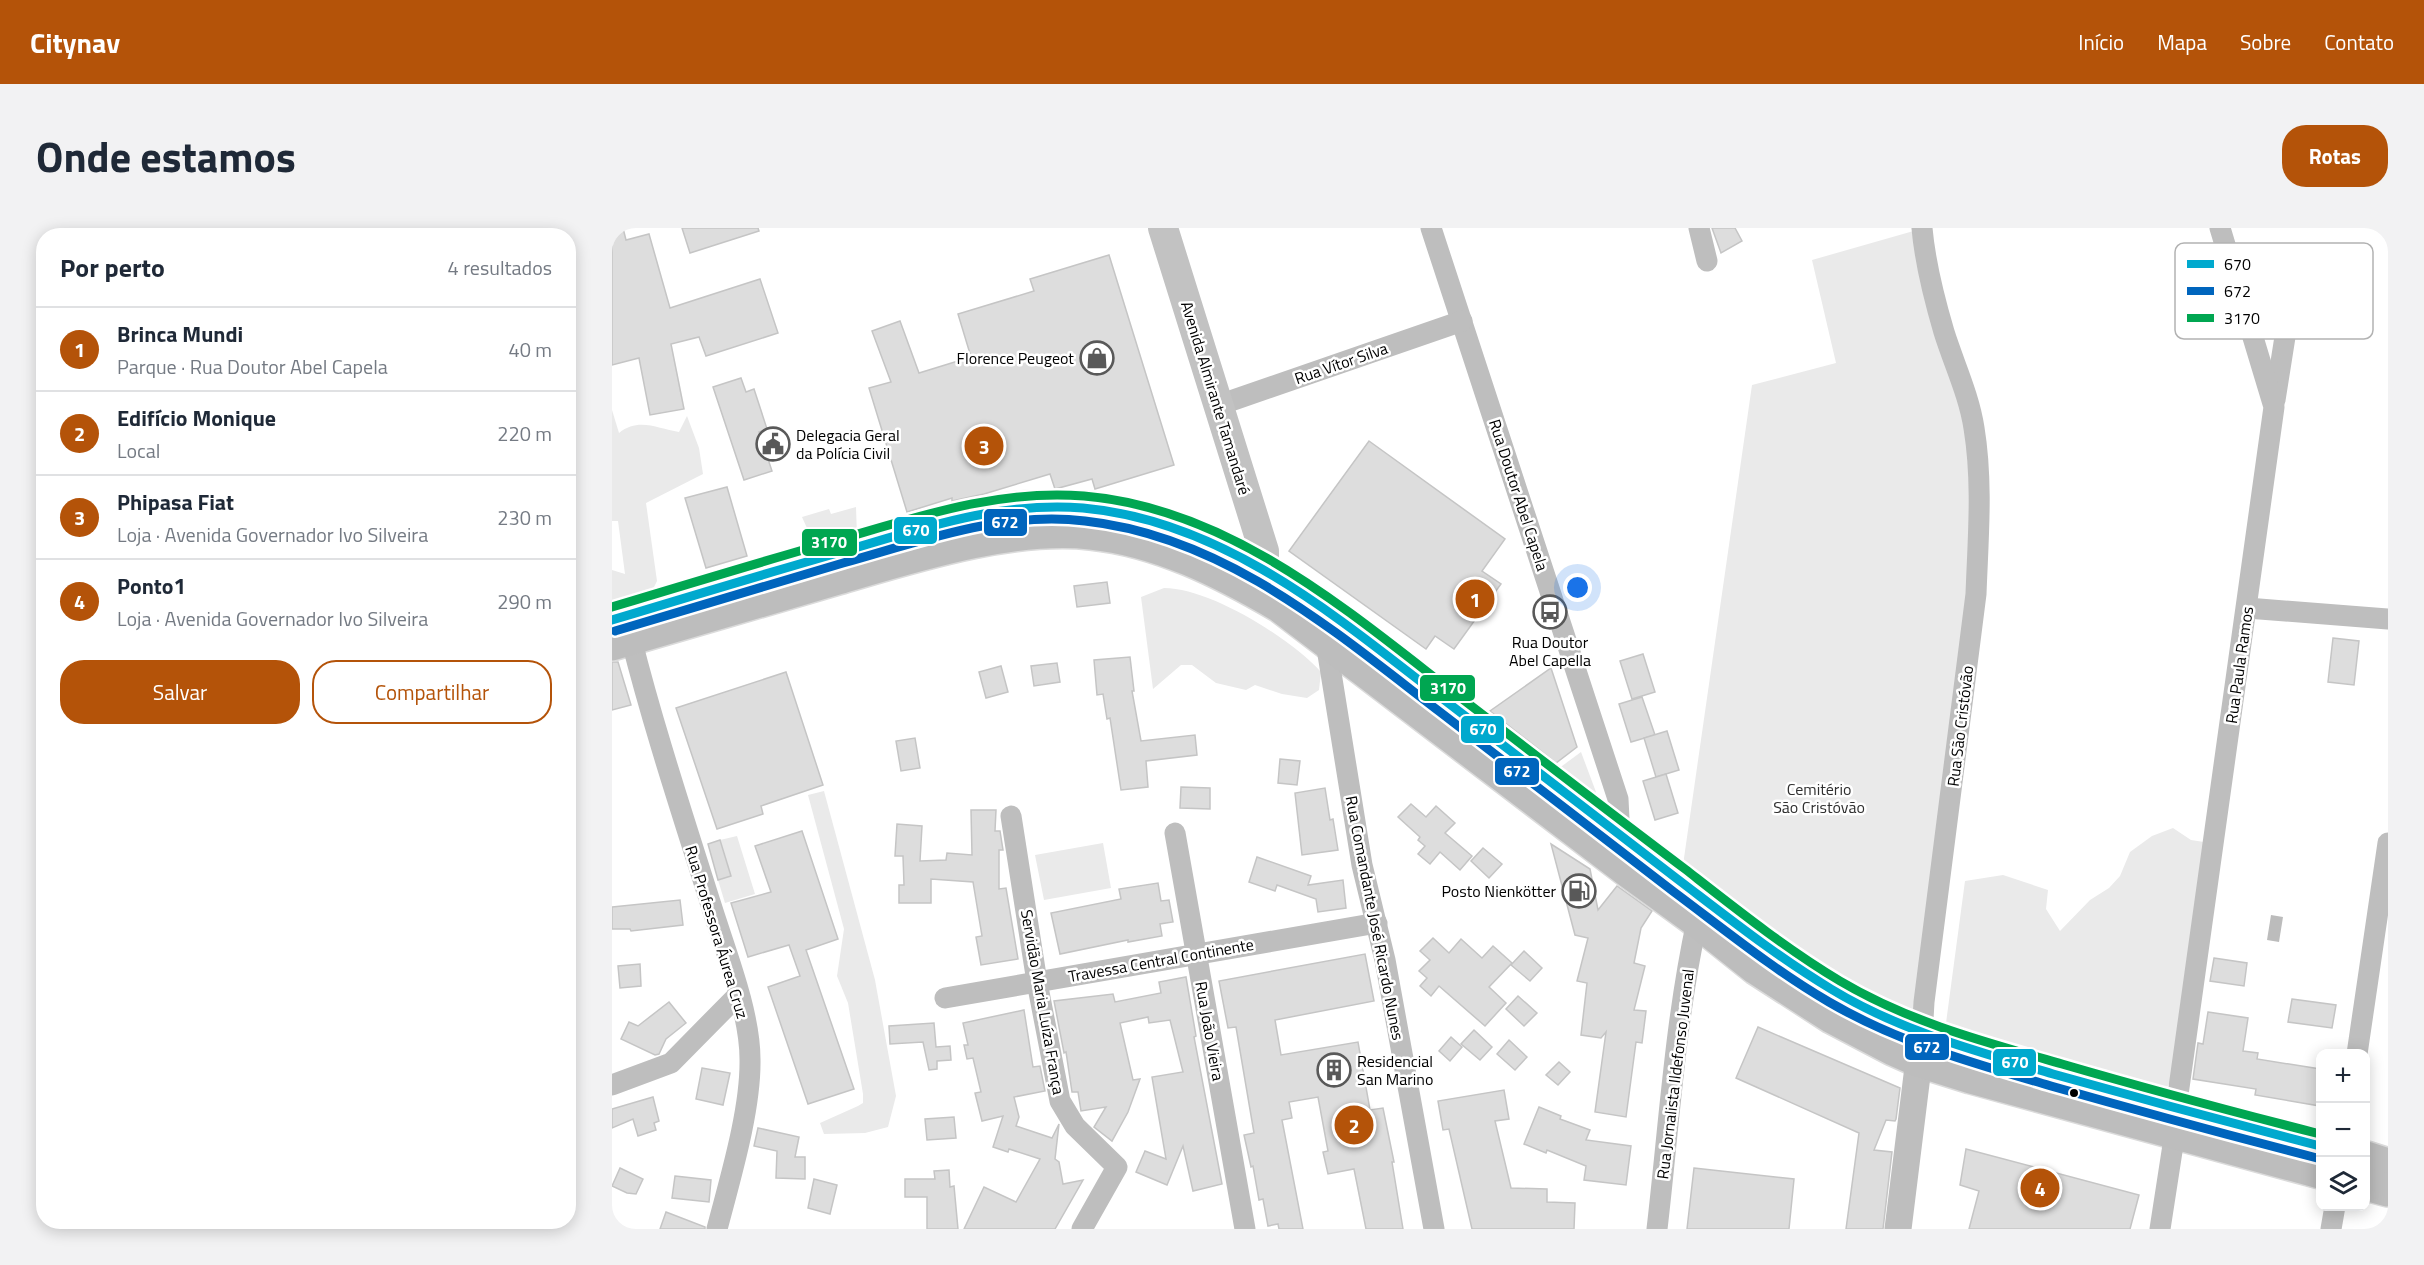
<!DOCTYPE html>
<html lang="pt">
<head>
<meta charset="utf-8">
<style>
  :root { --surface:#fff; --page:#f2f2f3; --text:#1f2937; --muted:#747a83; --line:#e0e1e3; --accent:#b45309 }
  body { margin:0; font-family:"Titillium Web",sans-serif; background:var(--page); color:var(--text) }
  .controls { position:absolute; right:18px; bottom:18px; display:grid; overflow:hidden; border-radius:12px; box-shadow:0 3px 15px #0003 }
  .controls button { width:54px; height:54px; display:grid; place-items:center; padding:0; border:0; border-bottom:2px solid var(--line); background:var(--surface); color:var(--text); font:30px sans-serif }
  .you { position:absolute; left:966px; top:360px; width:21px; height:21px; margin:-15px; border:4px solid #fff; border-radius:50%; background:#1a73e8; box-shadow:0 0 0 9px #1a73e833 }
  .badge { display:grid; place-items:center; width:39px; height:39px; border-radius:50%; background:var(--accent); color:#fff; font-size:20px; font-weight:700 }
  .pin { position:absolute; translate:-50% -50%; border:3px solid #fff; box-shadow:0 2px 6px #0006 }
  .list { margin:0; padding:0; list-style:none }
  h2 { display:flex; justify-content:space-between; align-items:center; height:78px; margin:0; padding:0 24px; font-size:26px }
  h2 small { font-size:20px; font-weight:400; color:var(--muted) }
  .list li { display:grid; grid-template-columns:39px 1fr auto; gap:18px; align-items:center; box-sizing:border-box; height:84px; padding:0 24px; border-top:2px solid var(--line) }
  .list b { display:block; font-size:22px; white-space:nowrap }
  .list p { margin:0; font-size:20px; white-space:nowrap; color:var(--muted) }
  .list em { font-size:20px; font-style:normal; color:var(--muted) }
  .actions { display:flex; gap:12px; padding:18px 24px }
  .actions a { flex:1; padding:14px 0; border:2px solid var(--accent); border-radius:24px; text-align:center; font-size:21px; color:var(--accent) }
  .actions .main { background:var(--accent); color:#fff }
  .icon { flex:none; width:33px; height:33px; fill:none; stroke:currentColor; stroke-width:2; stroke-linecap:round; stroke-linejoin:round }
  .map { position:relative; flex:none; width:1776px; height:1001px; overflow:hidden; border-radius:24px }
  header { display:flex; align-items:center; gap:36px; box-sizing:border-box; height:84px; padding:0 30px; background:var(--accent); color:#fff }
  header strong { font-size:28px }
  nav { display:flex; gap:33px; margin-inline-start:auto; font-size:21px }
  .intro { display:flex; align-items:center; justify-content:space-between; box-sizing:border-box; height:144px; padding:0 36px }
  h1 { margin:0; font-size:42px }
  .button { padding:15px 27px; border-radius:24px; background:var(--accent); color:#fff; font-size:21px; font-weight:700 }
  main { display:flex; gap:36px; padding:0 36px }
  aside { flex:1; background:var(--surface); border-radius:24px; box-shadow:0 3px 15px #0003 }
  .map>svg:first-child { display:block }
  .green { fill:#eaeaea }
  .water { fill:#bcbcbc }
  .building { fill:#ddd; stroke:#c5c5c5; stroke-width:1.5 }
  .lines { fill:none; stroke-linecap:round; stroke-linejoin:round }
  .primary-casing { stroke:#dbdbdb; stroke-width:36 }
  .minor { stroke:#bebebe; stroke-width:21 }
  .tertiary { stroke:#bebebe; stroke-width:27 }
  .secondary { stroke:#c2c2c2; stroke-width:30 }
  .primary { stroke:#bdbdbd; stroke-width:33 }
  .bus-1-casing { stroke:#fff; stroke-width:14 }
  .bus-2-casing { stroke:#fff; stroke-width:14 }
  .bus-3-casing { stroke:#fff; stroke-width:14 }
  .bus-1 { stroke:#00a9ce; stroke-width:9 }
  .bus-2 { stroke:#0065bd; stroke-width:9 }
  .bus-3 { stroke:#00a651; stroke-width:9 }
  .bus-dot { fill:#000; stroke:#fff; stroke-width:2 }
  .labels { text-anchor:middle; stroke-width:5; stroke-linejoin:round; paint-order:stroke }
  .poi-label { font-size:16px; fill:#000; stroke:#fff; text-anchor:end }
  .street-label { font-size:16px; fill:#000; stroke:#fff }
  .park-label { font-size:16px; fill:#303030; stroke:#fff }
  .key { fill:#fff; stroke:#b2b2b2; stroke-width:1.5 }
  .key-label { font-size:16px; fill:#000 }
  .line-badge { stroke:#fff; stroke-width:2 }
  .badge-label { font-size:16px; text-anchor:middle; font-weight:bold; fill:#fff }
</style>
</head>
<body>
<header>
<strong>Citynav</strong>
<nav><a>Início</a><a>Mapa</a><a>Sobre</a><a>Contato</a></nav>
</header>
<div class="intro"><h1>Onde estamos</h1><a class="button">Rotas</a></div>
<main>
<aside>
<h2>Por perto<small>4 resultados</small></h2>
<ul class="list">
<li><span class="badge">1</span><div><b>Brinca Mundi</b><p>Parque · Rua Doutor Abel Capela</p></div><em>40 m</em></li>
<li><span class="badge">2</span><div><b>Edifício Monique</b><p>Local</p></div><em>220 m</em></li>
<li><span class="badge">3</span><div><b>Phipasa Fiat</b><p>Loja · Avenida Governador Ivo Silveira</p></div><em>230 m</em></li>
<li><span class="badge">4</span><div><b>Ponto1</b><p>Loja · Avenida Governador Ivo Silveira</p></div><em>290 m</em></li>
</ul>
<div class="actions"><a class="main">Salvar</a><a>Compartilhar</a></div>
</aside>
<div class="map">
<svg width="1776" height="1001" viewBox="0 0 1776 1001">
  <rect width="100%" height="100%" fill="#fff"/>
  <!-- green -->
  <g class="green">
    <path d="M1305,2L1355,182L1359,237L1358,379L1303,789L1250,762L1197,730L1071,637L1140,157L1224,135L1200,32Z"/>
    <path d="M0,182L7,205C27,189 46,201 67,204L75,188L87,220L91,246L34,275L45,353L40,363L0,375V342L13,346L6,293H0Z"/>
    <path d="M244,279L245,308L204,320L190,289L217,281L219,286Z"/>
    <path d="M552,360C598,360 678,410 709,444L707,462L695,470L670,466L643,457L634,462L604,455L580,437H569L541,461L529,369Z"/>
    <path d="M969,524L984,564L981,570L946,541Z"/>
    <path d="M212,563L263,752L284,868L276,899L253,905L212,906L208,895L246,878L251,875V866L236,775L225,748L232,701L196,567Z"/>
    <path d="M1561,600L1579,612L1592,614L1558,854L1554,861L1546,864L1341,803L1334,795L1353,653L1391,647L1436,662L1434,681L1448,703L1478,672L1497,660L1508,648L1518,624L1540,608Z"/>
    <path d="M125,608L143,666L113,675L106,652L119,648L108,612Z"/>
    <path d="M491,615L499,660L432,672L423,627Z"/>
  </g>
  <!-- water -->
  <path class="water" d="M1659,687L1671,689L1667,714L1655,712Z"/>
  <!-- building -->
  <g class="building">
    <path d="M0,0H11L14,12L37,6L58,80L148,51L166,105L94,128L87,109L59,116L72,181L38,187L27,130L0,137Z"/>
    <path d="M70,0H146L147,3L78,25Z"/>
    <path d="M1100,0H1123L1130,13L1109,25Z"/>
    <path d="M497,27L562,237L483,261L480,251L443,261L438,246L372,266L340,273V270L295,284L257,160L279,154L260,103L288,93L307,145L359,129L346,86L422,63L418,51Z"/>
    <path d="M129,150L134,164L142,161L155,201L147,204L160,243L132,252L101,159Z"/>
    <path d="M757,213L893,311L870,343L889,356L842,421L823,408L814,421L677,323Z"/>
    <path d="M115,259L135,328L94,340L73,270Z"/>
    <path d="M495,354L498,375L465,379L462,358Z"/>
    <path d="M1721,410L1747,413L1742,457L1716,454Z"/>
    <path d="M1031,426L1043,464L1020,471L1008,433Z"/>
    <path d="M518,429L522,463H520L529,513L583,507L585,527L534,533L536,559L509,562L498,490L495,491L491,466L485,467L482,432Z"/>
    <path d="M0,434H6L19,477L0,482Z"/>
    <path d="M445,435L448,454L422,458L419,438Z"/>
    <path d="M389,438L396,464L374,470L367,444Z"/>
    <path d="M939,440L965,519L944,535L878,483Z"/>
    <path d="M174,444L211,557L149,578L151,586L105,601L64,480Z"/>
    <path d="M1030,469L1043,507L1019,514L1007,476Z"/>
    <path d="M1055,503L1067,542L1044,549L1032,510Z"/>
    <path d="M303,510L308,540L289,543L284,513Z"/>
    <path d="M668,531L688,533L685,557L666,555Z"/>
    <path d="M1054,546L1066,585L1043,592L1031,553Z"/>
    <path d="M569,559L598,560V581L568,580Z"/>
    <path d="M713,560L718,592L721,591L726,622L690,627L683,565Z"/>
    <path d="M799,576L814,589L824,578L843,595L833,605L860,628L848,642L828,624L818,636L806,626L813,618L806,612L808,609L786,589Z"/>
    <path d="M359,582H384L383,603H388L391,622H387V661L394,660L406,731L369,737L364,709L370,708L361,654L319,651V675H287V657H292L291,628H283L285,596L310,598L308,633L334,632L335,625L360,627Z"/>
    <path d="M190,603L226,711L194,722L242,861L196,876L156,759L188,748L177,717L136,729L119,675L159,664L143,618Z"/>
    <path d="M108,612L119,648L106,652L96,616Z"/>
    <path d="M939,616L978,641L986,682L1005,658L1040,683L1029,700L1022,735L1033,738L1022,782L1034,783L1030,815L1024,814L1014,889L983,884L994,804L989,810L969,807L975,755L965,753L976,710L963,707Z"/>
    <path d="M871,620L890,636L877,650L859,633Z"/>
    <path d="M645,629L699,648L696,657L731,652L734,680L706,684L704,671L665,657L663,663L637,654Z"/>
    <path d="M546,655L549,673L557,672L561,694L548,696L550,708L516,714V712L448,726L439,685L509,671L507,661Z"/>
    <path d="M68,672L71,697L19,703L18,701H0V679Z"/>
    <path d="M821,710L837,725L849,711L870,730L881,718L900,735L877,759L894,775L873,798L827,758L819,768L808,758L815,750L807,743L818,732L808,723Z"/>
    <path d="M912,723L930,740L918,753L899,737Z"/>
    <path d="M753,726L762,773L663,792L669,827L746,814L758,882L771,880L782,934H780L791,1001H754L742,941L716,946L711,924L716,923L706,869L677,874L680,890L670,892L691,1001H667L666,996L656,998L651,971L647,972L641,938L639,939L632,907L642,905L624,799L616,800L607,753Z"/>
    <path d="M1602,730L1635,735L1632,758L1598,753Z"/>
    <path d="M28,736L29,758L8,760L6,738Z"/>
    <path d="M574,749L584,808L582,809L610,956L581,963L571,918L555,957L524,944L533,923L554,931L540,849L571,844L558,792L537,795L536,789L508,795L521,852L528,851L516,884L500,913L482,899L494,879L469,883L466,864H460L454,824L452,825L442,773L501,766L503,774L549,765L547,754Z"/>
    <path d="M906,768L925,785L912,798L894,781Z"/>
    <path d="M1680,771L1724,777L1720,800L1676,794Z"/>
    <path d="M57,774L74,795L54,811L47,826L43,827L9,811L17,794L26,798Z"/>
    <path d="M412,782L421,839L428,838L433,863L402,869L407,889L404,898L440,910L447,896L443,931L447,934L451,956L471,952L443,1001H352L372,959L404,974L428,931L397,921L396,924L381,919L391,888L370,893L363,865L369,864L361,830L355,831L352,817H356L351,795Z"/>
    <path d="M1596,784L1636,790L1631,823L1646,825L1645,831L1708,841V878L1643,867L1644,861L1581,851L1586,815L1591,816Z"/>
    <path d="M322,795L324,819L338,818L339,832L325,833V841L317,842L311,814L278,816L277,798Z"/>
    <path d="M1146,799L1288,860L1284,891L1283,893L1274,892L1262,922L1280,924L1271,1001H1234L1247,905L1124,850Z"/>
    <path d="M862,802L880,819L868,832L849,816Z"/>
    <path d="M839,809L850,819L838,833L827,823Z"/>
    <path d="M897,812L915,829L903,842L885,826Z"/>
    <path d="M947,834L958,844L946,857L934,847Z"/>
    <path d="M90,840L118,845L111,877L84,871Z"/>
    <path d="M892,862L897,891L883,893L899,960L935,961V974L963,975L962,1001H860L837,901L831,902L826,873Z"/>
    <path d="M41,869L47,893L42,895L44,902L26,908L21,891L0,900V881Z"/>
    <path d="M927,879L949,888L948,891L978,902L974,912L1019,918L1014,957L972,952L974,938L935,922L934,925L912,916Z"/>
    <path d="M342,889L344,910L315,912L313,891Z"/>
    <path d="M146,900L187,909L183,929H193V951L164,950L165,923L142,918Z"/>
    <path d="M1354,921L1527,967L1518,1001H1357L1367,963L1348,957Z"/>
    <path d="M8,940L31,951L24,966L15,965L0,958Z"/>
    <path d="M1082,940L1182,951L1177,1001H1075Z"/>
    <path d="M337,942L338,959L342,958L346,1001H315V969H293V951H323L322,943Z"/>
    <path d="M63,948L99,952L97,974L60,970Z"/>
    <path d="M202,951L225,957L218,986L196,980Z"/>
    <path d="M54,984L93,999V1001H48Z"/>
  </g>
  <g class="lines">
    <defs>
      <g id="primary">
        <path d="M0,392C82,367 165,342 248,318C301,303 355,285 410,280C579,267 697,368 822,464C899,523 974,583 1051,640C1139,706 1228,782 1334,815L1564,881L1708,918"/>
        <path d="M0,416C75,394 151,372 226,350C301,328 401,296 479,305C547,312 610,344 668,378L1019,645L1085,693L1144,740L1220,789L1281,821L1308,833L1359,849L1708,944"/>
        <path d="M1754,930L1776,937"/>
        <path d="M1754,956L1776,962"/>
      </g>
    </defs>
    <!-- primary casing -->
    <use href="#primary" class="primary-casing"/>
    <!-- minor -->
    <g class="minor">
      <path d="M819,0L1006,571L1007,591L1003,604"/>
      <path d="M1087,0L1095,33"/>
      <path d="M1663,172L1685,33"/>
      <path d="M607,177L850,93"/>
      <path d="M1635,380L1776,391"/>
      <path d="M19,410C42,501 71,588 99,677C113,722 138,784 138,831C139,882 118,951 105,1001"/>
      <path d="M714,414L750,637L773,732L822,1001"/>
      <path d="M399,588L425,754L448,873L463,898L505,939L470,1001"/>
      <path d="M563,605L633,1001"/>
      <path d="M333,770L765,695"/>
      <path d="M1310,808L1312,774L1364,366C1366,311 1371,255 1362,200C1357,167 1342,136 1332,104C1322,70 1313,35 1310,0"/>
      <path d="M1745,826L1776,615"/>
      <path d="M0,857L59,835L126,767"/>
      <path d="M1564,881L1662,179L1608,0"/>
      <path d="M1045,1001C1057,898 1063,794 1085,693"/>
      <path d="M1548,1001L1563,904"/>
      <path d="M1719,1001L1723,978"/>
    </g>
    <!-- tertiary -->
    <path class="tertiary" d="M1286,1001L1309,815"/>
    <!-- secondary -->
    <path class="secondary" d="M551,0L652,323V340"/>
    <!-- primary -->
    <use href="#primary" class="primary"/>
    <defs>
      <path id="bus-1" d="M0,392C76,369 152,346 229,324C308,301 388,273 471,280C617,293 733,396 844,481C917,537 990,594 1064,650C1114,688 1164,728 1219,761C1288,803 1364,823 1441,846C1530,871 1619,895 1708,918"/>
      <path id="bus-2" d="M3,403C79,380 155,357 231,335C310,313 390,283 473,293C612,308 721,402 828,484C906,544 984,604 1062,664C1113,702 1162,742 1217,774C1287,815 1362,835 1439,858C1527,883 1616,907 1705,930"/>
      <path id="bus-3" d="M0,379C76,356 152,333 229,311C308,288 388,261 472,268C617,280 735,382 845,467C921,525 997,584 1073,641C1123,680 1173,720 1228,753C1297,794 1373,814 1450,836C1536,861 1622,884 1708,906"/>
    </defs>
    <!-- bus-1 casing -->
    <use href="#bus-1" class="bus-1-casing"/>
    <!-- bus-2 casing -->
    <use href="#bus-2" class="bus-2-casing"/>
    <!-- bus-3 casing -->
    <use href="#bus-3" class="bus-3-casing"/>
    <!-- bus-1 -->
    <use href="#bus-1" class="bus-1"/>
    <!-- bus-2 -->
    <use href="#bus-2" class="bus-2"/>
    <!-- bus-3 -->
    <use href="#bus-3" class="bus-3"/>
  </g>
  <!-- icons -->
  <defs>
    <symbol id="shop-ring" viewBox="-11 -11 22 22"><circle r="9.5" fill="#fff" stroke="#595959" stroke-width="1.5"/><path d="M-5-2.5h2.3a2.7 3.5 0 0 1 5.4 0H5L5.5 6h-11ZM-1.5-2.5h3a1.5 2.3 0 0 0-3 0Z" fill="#595959"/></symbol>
    <symbol id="civic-ring" viewBox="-11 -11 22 22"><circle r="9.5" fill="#fff" stroke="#595959" stroke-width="1.5"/><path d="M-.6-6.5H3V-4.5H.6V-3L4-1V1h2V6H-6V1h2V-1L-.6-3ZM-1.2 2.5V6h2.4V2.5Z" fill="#595959"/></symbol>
    <symbol id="bus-ring" viewBox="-11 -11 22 22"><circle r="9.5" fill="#fff" stroke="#595959" stroke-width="1.5"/><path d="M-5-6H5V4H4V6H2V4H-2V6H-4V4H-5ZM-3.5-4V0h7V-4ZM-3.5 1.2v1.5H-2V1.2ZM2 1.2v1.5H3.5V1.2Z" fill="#595959"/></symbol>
    <symbol id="fuel-ring" viewBox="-11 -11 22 22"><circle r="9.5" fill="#fff" stroke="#595959" stroke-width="1.5"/><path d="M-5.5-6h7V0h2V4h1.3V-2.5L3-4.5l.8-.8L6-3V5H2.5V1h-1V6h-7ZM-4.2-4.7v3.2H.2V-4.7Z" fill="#595959"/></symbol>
    <symbol id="building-ring" viewBox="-11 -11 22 22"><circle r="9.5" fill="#fff" stroke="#595959" stroke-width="1.5"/><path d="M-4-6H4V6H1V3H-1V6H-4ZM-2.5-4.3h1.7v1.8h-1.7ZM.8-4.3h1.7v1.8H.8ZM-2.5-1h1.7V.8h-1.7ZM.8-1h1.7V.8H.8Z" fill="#595959"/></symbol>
  </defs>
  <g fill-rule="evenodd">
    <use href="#shop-ring" x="466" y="111" width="38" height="38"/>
    <use href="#civic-ring" x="142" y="197" width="38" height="38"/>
    <use href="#bus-ring" x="919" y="365" width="38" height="38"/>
    <use href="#fuel-ring" x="948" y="644" width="38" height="38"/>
    <use href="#building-ring" x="703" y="823" width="38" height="38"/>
  </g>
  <!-- markers -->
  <circle class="bus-dot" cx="1462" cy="865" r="5"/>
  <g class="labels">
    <!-- poi labels -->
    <g class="poi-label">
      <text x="462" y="136">Florence Peugeot</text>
      <text x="184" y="213" text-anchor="start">Delegacia Geral<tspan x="184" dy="18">da Polícia Civil</tspan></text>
      <text x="938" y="420" text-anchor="middle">Rua Doutor<tspan x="938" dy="18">Abel Capella</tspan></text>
      <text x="944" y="669">Posto Nienkötter</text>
      <text x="745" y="839" text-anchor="start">Residencial<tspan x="745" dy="18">San Marino</tspan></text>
    </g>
    <!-- street labels -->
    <g class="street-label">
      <text transform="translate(729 135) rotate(-19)" y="6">Rua Vítor Silva</text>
      <text transform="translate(604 170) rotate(73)" y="6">Avenida Almirante Tamandaré</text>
      <text transform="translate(907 267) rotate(72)" y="6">Rua Doutor Abel Capela</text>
      <text transform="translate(1627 437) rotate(-82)" y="6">Rua Paula Ramos</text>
      <text transform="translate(1348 498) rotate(-83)" y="6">Rua São Cristóvão</text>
      <text transform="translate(763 690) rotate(79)" y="6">Rua Comandante José Ricardo Nunes</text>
      <text transform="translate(105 704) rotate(73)" y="6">Rua Professora Áurea Cruz</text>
      <text transform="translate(549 732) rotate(-10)" y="6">Travessa Central Continente</text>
      <text transform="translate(431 774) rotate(80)" y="6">Servidão Maria Luíza França</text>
      <text transform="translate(598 803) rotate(80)" y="6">Rua João Vieira</text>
      <text transform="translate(1063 846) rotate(-83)" y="6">Rua Jornalista Ildefonso Juvenal</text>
    </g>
    <!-- park labels -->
    <g class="park-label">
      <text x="1207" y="567">Cemitério<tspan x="1207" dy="18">São Cristóvão</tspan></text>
    </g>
  </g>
  <!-- legend -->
  <rect x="1563" y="15" width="198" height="96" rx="9" class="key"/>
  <rect x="1575" y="32" width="27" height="8" fill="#00a9ce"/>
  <rect x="1575" y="59" width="27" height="8" fill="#0065bd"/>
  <rect x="1575" y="86" width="27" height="8" fill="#00a651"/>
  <g class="key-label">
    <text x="1612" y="42">670</text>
    <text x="1612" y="69">672</text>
    <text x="1612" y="96">3170</text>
  </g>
  <g class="line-badge">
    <rect x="371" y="280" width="45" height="29" rx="6" fill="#0065bd"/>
    <rect x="281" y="288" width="45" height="29" rx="6" fill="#00a9ce"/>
    <rect x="189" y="300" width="57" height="29" rx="6" fill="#00a651"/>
    <rect x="807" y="446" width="57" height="28" rx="6" fill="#00a651"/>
    <rect x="848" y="487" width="45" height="29" rx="6" fill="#00a9ce"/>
    <rect x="882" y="529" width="46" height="29" rx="6" fill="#0065bd"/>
    <rect x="1292" y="805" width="46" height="28" rx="6" fill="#0065bd"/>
    <rect x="1380" y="820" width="45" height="29" rx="6" fill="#00a9ce"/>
  </g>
  <g class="badge-label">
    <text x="393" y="300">672</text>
    <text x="304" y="308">670</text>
    <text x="217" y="320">3170</text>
    <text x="836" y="466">3170</text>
    <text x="871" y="507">670</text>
    <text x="905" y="549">672</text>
    <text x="1315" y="825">672</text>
    <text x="1403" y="840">670</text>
  </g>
</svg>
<div class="controls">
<button>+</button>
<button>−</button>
<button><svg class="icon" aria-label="layers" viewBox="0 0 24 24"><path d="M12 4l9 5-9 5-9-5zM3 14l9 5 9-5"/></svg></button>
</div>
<div class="you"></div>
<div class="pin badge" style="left:863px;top:371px">1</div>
<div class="pin badge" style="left:742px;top:897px">2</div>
<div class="pin badge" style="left:372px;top:218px">3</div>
<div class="pin badge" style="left:1428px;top:960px">4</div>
</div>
</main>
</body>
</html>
